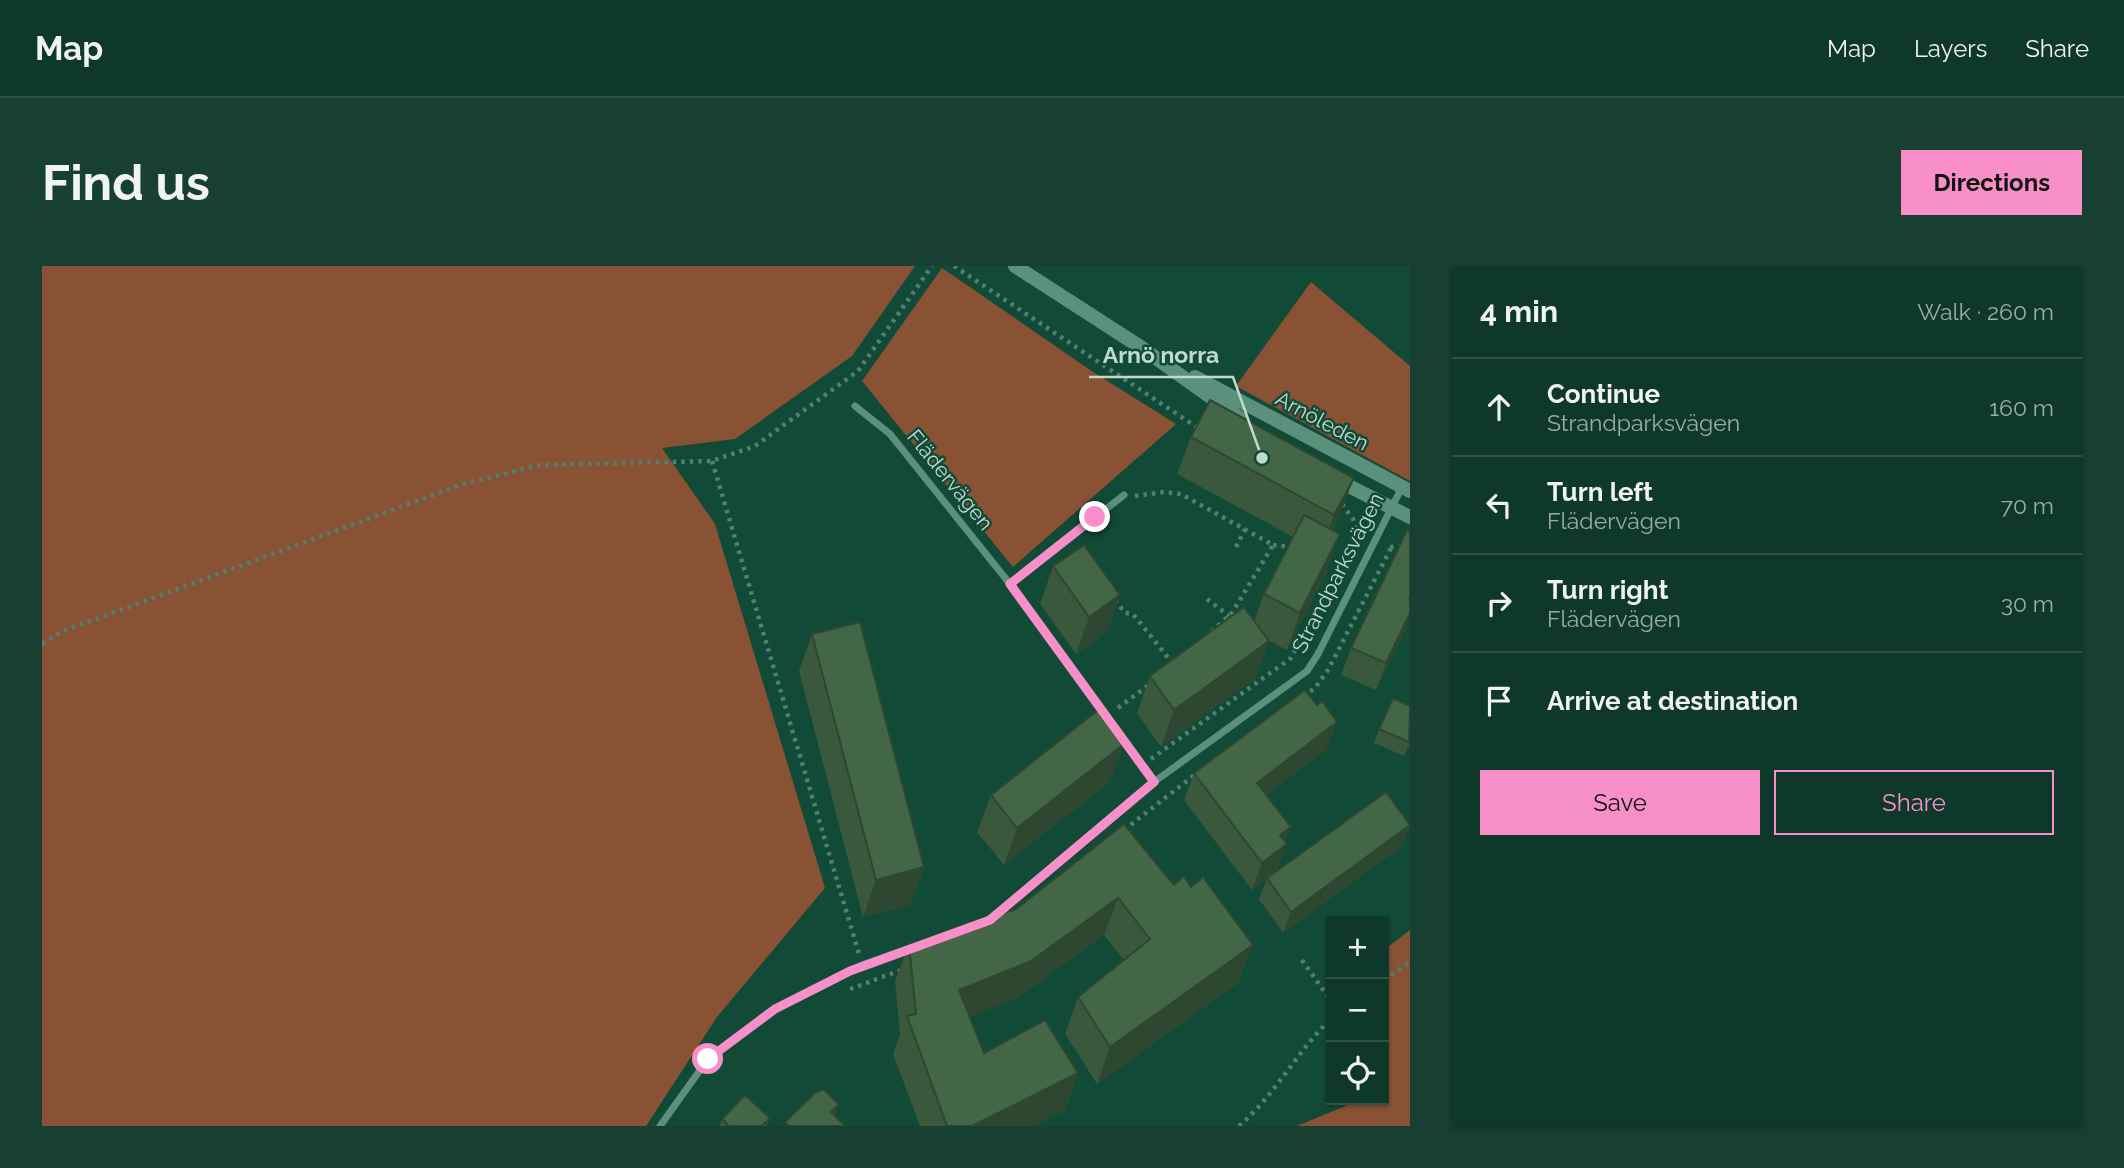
<!DOCTYPE html>
<html lang="en">
<head>
<meta charset="utf-8">
<style>
  :root { --surface:#0e382a; --page:#173f32; --text:#f1f3f6; --muted:#9baca8; --line:#2e5247; --accent:#f98fc9 }
  body { margin:0; font-family:Raleway,sans-serif; background:var(--page); color:var(--text) }
  .controls { position:absolute; right:21px; bottom:21px; display:grid; overflow:hidden; border-radius:0px; box-shadow:0 2px 5px #0004 }
  .controls button { width:63px; height:63px; display:grid; place-items:center; padding:0; border:0; border-bottom:2px solid var(--line); background:var(--surface); color:var(--text); font:35px sans-serif }
  .stop { position:absolute; width:21px; height:21px; margin:-16px; border:5px solid #f98fc9; border-radius:50%; background:#fff }
  .stop.end { background:#f98fc9; border-color:#fff; box-shadow:0 2px 7px #0008 }
  .list { margin:0; padding:0; list-style:none }
  h2 { display:flex; justify-content:space-between; align-items:center; height:91px; margin:0; padding:0 28px; font-size:30px }
  h2 small { font-size:23px; font-weight:400; color:var(--muted) }
  .list li { display:grid; grid-template-columns:46px 1fr auto; gap:21px; align-items:center; box-sizing:border-box; height:98px; padding:0 28px; border-top:2px solid var(--line) }
  .list b { display:block; font-size:26px; white-space:nowrap }
  .list p { margin:0; font-size:23px; white-space:nowrap; color:var(--muted) }
  .list em { font-size:23px; font-style:normal; color:var(--muted) }
  .actions { display:flex; gap:14px; padding:21px 28px }
  .actions a { flex:1; padding:16px 0; border:2px solid var(--accent); border-radius:0px; text-align:center; font-size:24px; color:var(--accent) }
  .actions .main { background:var(--accent); color:#111 }
  .icon { flex:none; width:38px; height:38px; fill:none; stroke:currentColor; stroke-width:2; stroke-linecap:round; stroke-linejoin:round }
  .map { position:relative; flex:none; width:1368px; height:860px; overflow:hidden; border-radius:0px }
  header { display:flex; align-items:center; gap:42px; box-sizing:border-box; height:98px; padding:0 35px; background:var(--surface); border-bottom:2px solid var(--line) }
  header strong { font-size:33px }
  nav { display:flex; gap:38px; margin-inline-start:auto; font-size:24px }
  .intro { display:flex; align-items:center; justify-content:space-between; box-sizing:border-box; height:168px; padding:0 42px }
  h1 { margin:0; font-size:49px }
  .button { padding:18px 32px; border-radius:0px; background:var(--accent); color:#111; font-size:24px; font-weight:700 }
  main { display:flex; gap:42px; padding:0 42px }
  aside { flex:1; background:var(--surface); border-radius:0px; box-shadow:0 2px 5px #0004 }
  .map>svg:first-child { display:block }
  .green { fill:#8a5235 }
  .lines { fill:none; stroke-linecap:round; stroke-linejoin:round }
  .path { stroke:#527f6f; stroke-width:4.5; stroke-dasharray:3.5 5; stroke-linecap:butt }
  .street { stroke:#5b917c; stroke-width:7 }
  .secondary { stroke:#5b917c; stroke-width:14 }
  .wall { fill:#39583c }
  .shaded-wall { fill:#2e4731 }
  .building { fill:#426646; stroke:#2e4731; stroke-width:2 }
  .route { stroke:#f98fc9; stroke-width:9 }
  .labels { text-anchor:middle; stroke-width:5; stroke-linejoin:round; paint-order:stroke }
  .street-label { font-size:21px; fill:#bfdace; stroke:#124a38 }
  .leader { fill:none; stroke:#bfdace; stroke-width:2.5 }
  .callout-dot { fill:#bfdace; stroke:#124a38; stroke-width:2.5 }
  .callout-label { font-size:23px; text-anchor:middle; font-weight:bold; fill:#bfdace; stroke:#124a38; stroke-width:5; stroke-linejoin:round; paint-order:stroke }
</style>
</head>
<body>
<header>
<strong>Map</strong>
<nav><a>Map</a><a>Layers</a><a>Share</a></nav>
</header>
<div class="intro"><h1>Find us</h1><a class="button">Directions</a></div>
<main>
<div class="map">
<svg width="1368" height="860" viewBox="0 0 1368 860">
  <rect width="100%" height="100%" fill="#124a38"/>
  <!-- green -->
  <g class="green">
    <path d="M0,0H873L810,90L693,173L620,182L673,258L783,622L675,751L604,860H0Z"/>
    <path d="M900,2L1051,106L1134,158L971,301L820,115Z"/>
    <path d="M1269,16L1368,100V215L1194,120Z"/>
    <path d="M1368,664V860H1255L1318,834H1342V684Z"/>
  </g>
  <g class="lines">
    <!-- path -->
    <g class="path">
      <path d="M912,0L1156,162"/>
      <path d="M670,195L817,688"/>
      <path d="M1093,230L1122,226L1139,228L1231,279L1190,347L1168,367"/>
      <path d="M1300,238L1311,253L1315,267L1321,269"/>
      <path d="M1231,279L1250,281"/>
      <path d="M1194,281L1203,263"/>
      <path d="M1348,281L1368,280"/>
      <path d="M1165,333L1187,350"/>
      <path d="M1073,334L1083,347L1091,348L1132,399"/>
      <path d="M0,378L21,365L421,218L498,199L670,195L713,180L816,105L890,0"/>
      <path d="M1261,430L1273,422L1286,404L1349,282"/>
      <path d="M1076,442L1108,418"/>
      <path d="M1109,493L1249,392L1315,267"/>
      <path d="M1082,564L1155,507"/>
      <path d="M1260,694L1289,735"/>
      <path d="M1342,714L1368,696"/>
      <path d="M808,723L862,703"/>
      <path d="M1197,860C1234,828 1255,785 1289,753"/>
    </g>
    <!-- street -->
    <g class="street">
      <path d="M813,140L848,168L968,318L1112,516"/>
      <path d="M968,318L1082,229"/>
      <path d="M945,655L1112,516L1265,405L1276,388L1360,221"/>
      <path d="M618,860L666,793L733,743L820,699L871,681"/>
    </g>
    <!-- secondary -->
    <g class="secondary">
      <path d="M973,0L1100,82L1198,152"/>
      <path d="M1153,111L1368,225"/>
      <path d="M1291,212L1368,251"/>
    </g>
  </g>
  <!-- wall -->
  <g class="wall">
    <path d="M1149,171L1298,249L1290,264L1285,305L1245,384L1227,375L1213,412L1119,481L1095,447L1108,410L1212,355L1222,328L1251,271L1135,208Z"/>
    <path d="M1011,300L1078,329L1064,367L1034,388L998,338Z"/>
    <path d="M1363,364L1334,424L1299,409L1309,382Z"/>
    <path d="M770,368L882,601L868,639L821,651L757,405Z"/>
    <path d="M1337,463L1368,477L1362,490L1332,477Z"/>
    <path d="M1285,483L1224,529L1243,576L1235,605L1360,580L1241,667L1217,633L1225,613L1210,624L1142,534L1152,507Z"/>
    <path d="M1069,515L962,599L935,566L949,529Z"/>
    <path d="M1082,558L1197,716L1055,818L1023,768L1036,731L1082,694L1062,669L975,732L928,751L942,787L1036,807L1023,845L991,860H878L851,788L858,768L853,715L867,678L974,643Z"/>
    <path d="M728,852L724,860H677L680,853Z"/>
  </g>
  <!-- shaded-wall -->
  <g class="shaded-wall">
    <path d="M1312,212L1298,249L1278,286L1292,249Z"/>
    <path d="M1298,268L1285,305L1245,384L1258,347Z"/>
    <path d="M1078,329L1064,367L1034,388L1047,351Z"/>
    <path d="M1368,347V350L1363,364L1334,424L1344,397Z"/>
    <path d="M1227,375L1213,412L1119,481L1132,444Z"/>
    <path d="M1295,456L1285,483L1205,544L1215,517Z"/>
    <path d="M1082,478L1069,515L962,599L975,562Z"/>
    <path d="M1368,559L1360,580L1241,667L1249,646Z"/>
    <path d="M1249,561L1242,581L1245,578L1235,605L1210,624L1220,597L1238,569Z"/>
    <path d="M882,601L868,639L821,651L834,614Z"/>
    <path d="M1076,632L1062,669L975,732L903,761L917,724Z"/>
    <path d="M1211,679L1197,716L1055,818L1068,781Z"/>
    <path d="M1036,807L1023,845L991,860H930Z"/>
    <path d="M797,838L789,860V846Z"/>
  </g>
  <!-- building -->
  <g class="building">
    <path d="M1168,134L1312,212L1292,249L1149,171Z"/>
    <path d="M1262,249L1298,268L1258,347L1222,328Z"/>
    <path d="M1365,264L1368,266V331L1367,334L1368,335V347L1344,397L1309,382Z"/>
    <path d="M1042,279L1078,329L1047,351L1011,300Z"/>
    <path d="M1202,341L1227,375L1132,444L1108,410Z"/>
    <path d="M818,356L882,601L834,614L770,368Z"/>
    <path d="M1263,424L1275,439L1280,435L1295,456L1215,517L1249,561L1238,569L1245,578L1220,597L1152,507Z"/>
    <path d="M1351,432L1368,440L1367,476L1337,463Z"/>
    <path d="M1056,444L1082,478L975,562L949,529Z"/>
    <path d="M1344,526L1368,559L1249,646L1225,612Z"/>
    <path d="M1082,558L1132,619L1142,610L1149,621L1161,611L1211,679L1068,781L1036,731L1108,673L1076,632L989,695L917,724L942,787L1003,754L1036,807L930,860H905L865,750L874,748L867,678L974,643Z"/>
    <path d="M781,823L797,838L789,846L803,860H747L743,856L773,827Z"/>
    <path d="M703,829L728,852L720,860H687L680,853Z"/>
  </g>
  <g class="lines">
    <!-- route -->
    <path class="route" d="M666,793L733,743L808,705L948,654L1112,516L968,318L1053,251"/>
  </g>
  <g class="labels">
    <!-- street labels -->
    <g class="street-label">
      <text transform="translate(1280 155) rotate(28)" y="7">Arnöleden</text>
      <text transform="translate(908 214) rotate(51)" y="7">Flädervägen</text>
      <text transform="translate(1296 307) rotate(-63)" y="7">Strandparksvägen</text>
    </g>
  </g>
  <!-- callouts -->
  <path class="leader" d="M1220 192L1191 111H1047"/>
  <circle class="callout-dot" cx="1220" cy="192" r="7"/>
  <g class="callout-label">
    <text x="1119" y="97">Arnö norra</text>
  </g>
</svg>
<div class="controls">
<button>+</button>
<button>−</button>
<button><svg class="icon" aria-label="locate" viewBox="0 0 24 24"><circle cx="12" cy="12" r="6"/><path d="M12 2v4M12 18v4M2 12h4M18 12h4"/></svg></button>
</div>
<div class="stop" style="left:666px;top:793px"></div>
<div class="stop end" style="left:1053px;top:251px"></div>
</div>
<aside>
<h2>4 min<small>Walk · 260 m</small></h2>
<ul class="list">
<li><svg class="icon" aria-label="ahead" viewBox="0 0 24 24"><path d="M12 20V5M6 11l6-6 6 6"/></svg><div><b>Continue</b><p>Strandparksvägen</p></div><em>160 m</em></li>
<li><svg class="icon" aria-label="left" viewBox="0 0 24 24"><path d="M17 20v-9H6M10 6l-5 5 5 5"/></svg><div><b>Turn left</b><p>Flädervägen</p></div><em>70 m</em></li>
<li><svg class="icon" aria-label="right" viewBox="0 0 24 24"><path d="M7 20v-9h11M14 6l5 5-5 5"/></svg><div><b>Turn right</b><p>Flädervägen</p></div><em>30 m</em></li>
<li><svg class="icon" aria-label="arrive" viewBox="0 0 24 24"><path d="M6 21V4h12l-3 4 3 4H6"/></svg><div><b>Arrive at destination</b></div></li>
</ul>
<div class="actions"><a class="main">Save</a><a>Share</a></div>
</aside>
</main>
</body>
</html>
